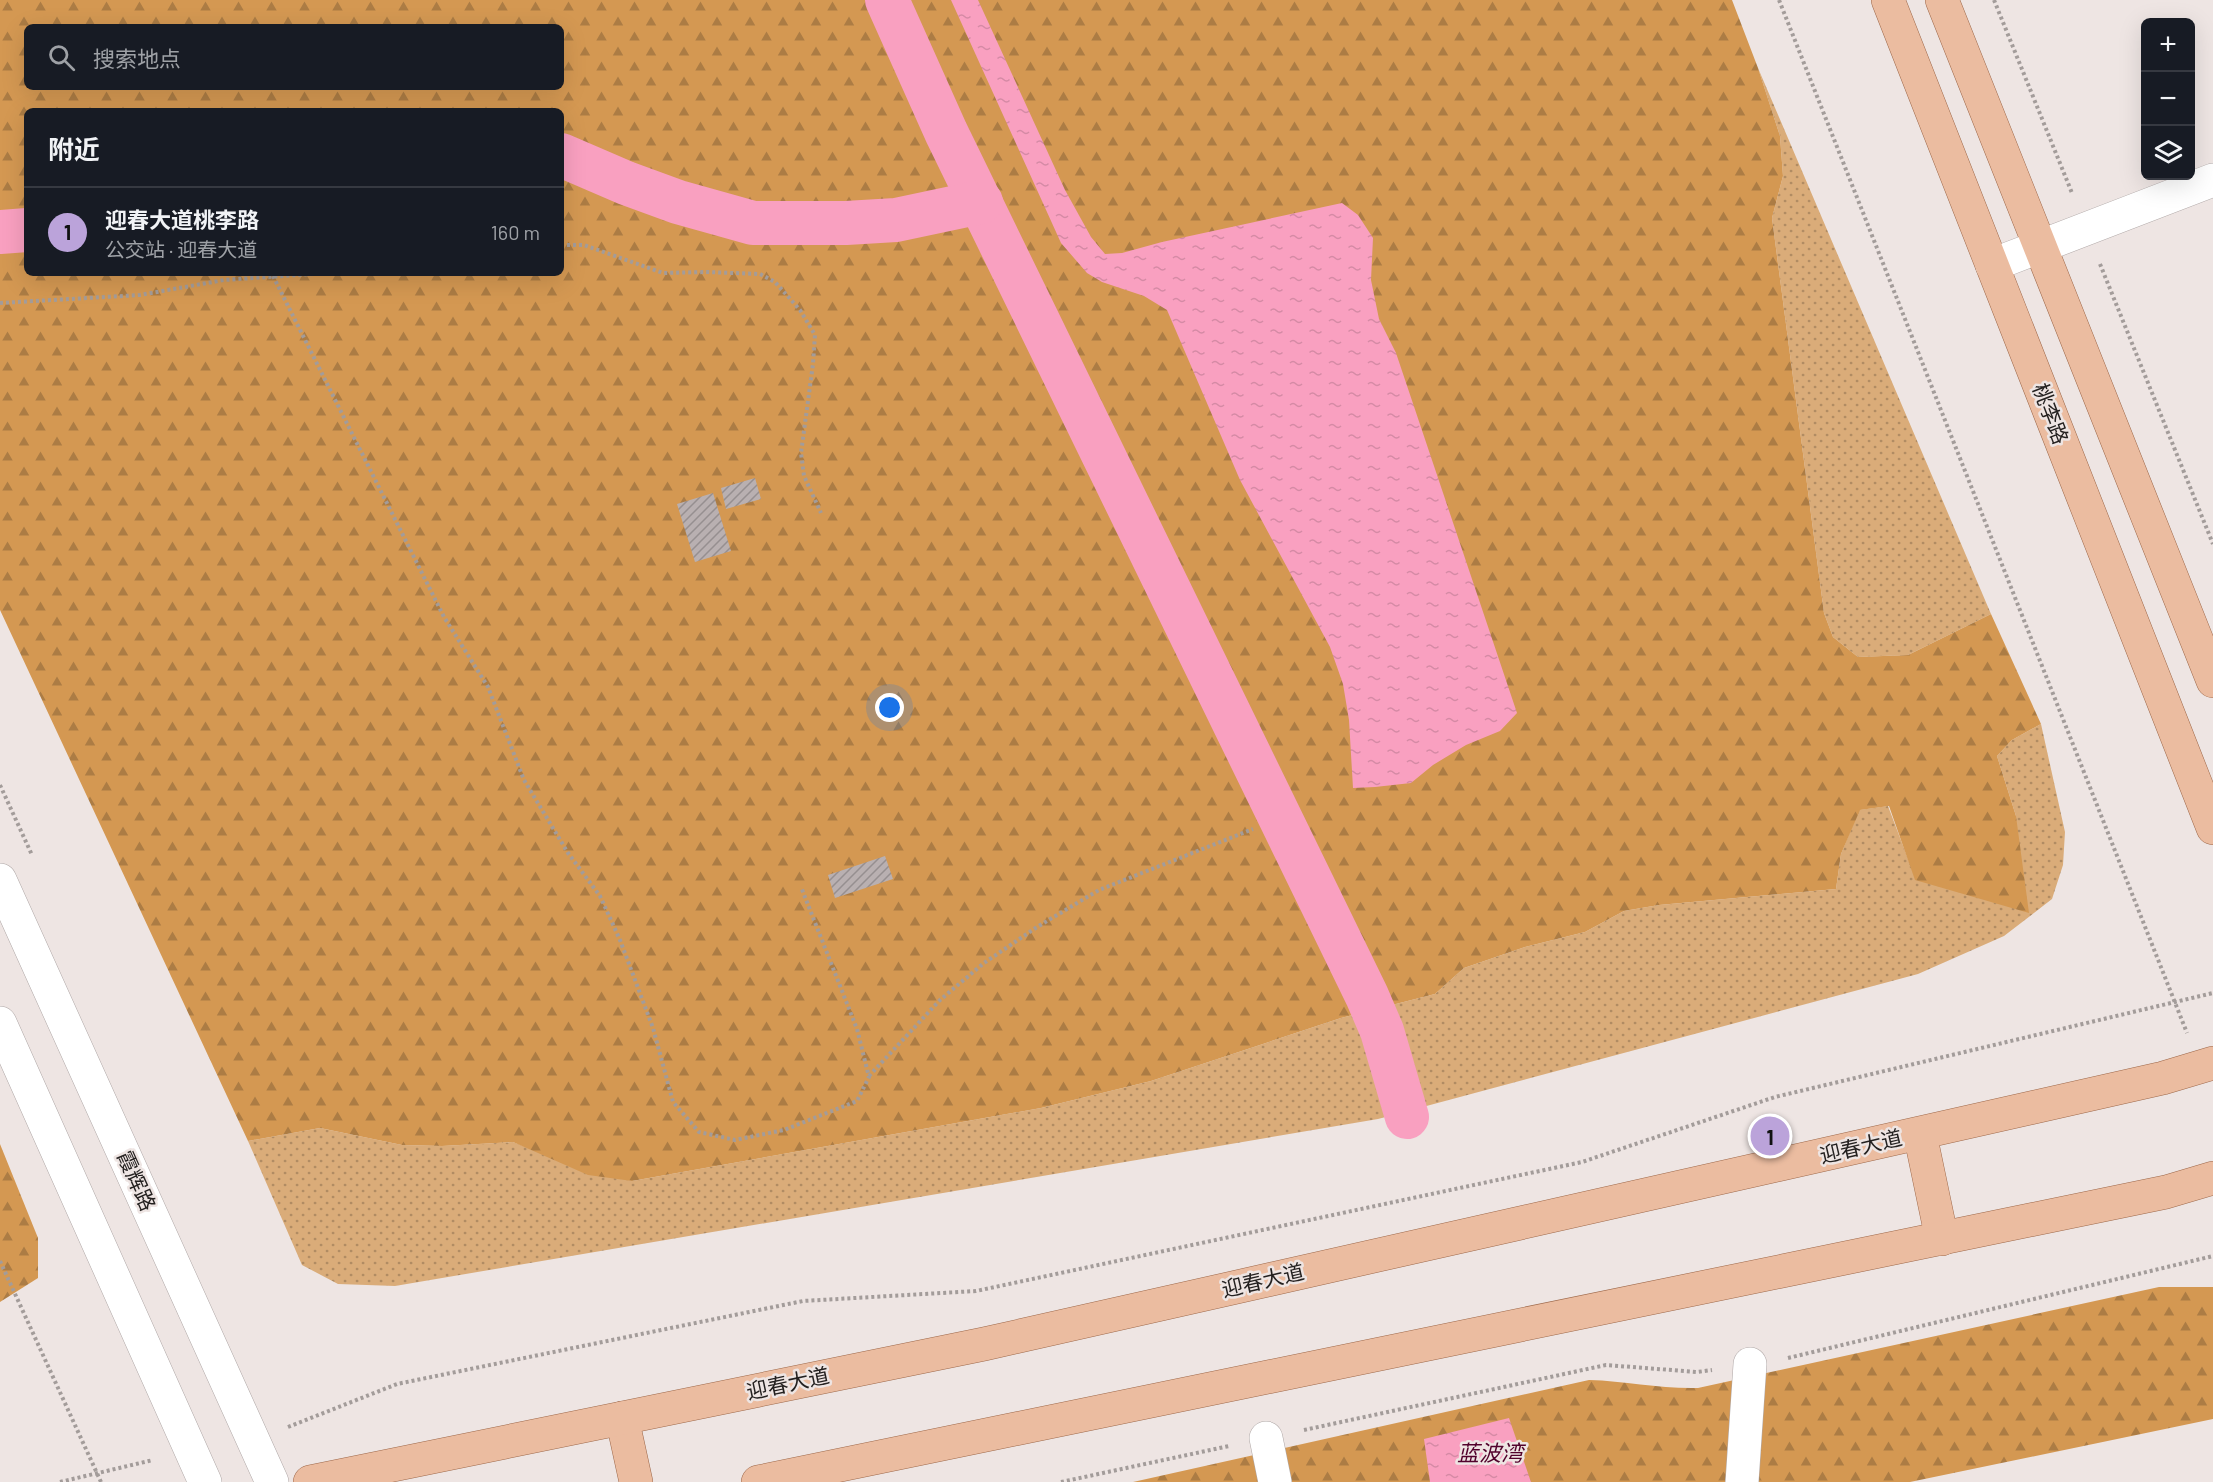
<!DOCTYPE html>
<html lang="zh">
<head>
<meta charset="utf-8">
<style>
  :root { --surface:#171b24; --page:#242831; --text:#f1f3f6; --muted:#9ea1a6; --line:#363941; --accent:#bba3da }
  body { margin:0; font-family:Barlow,"Noto Sans SC",sans-serif; background:var(--page); color:var(--text) }
  .controls { position:absolute; right:18px; top:18px; display:grid; overflow:hidden; border-radius:9px; box-shadow:0 6px 24px #0002 }
  .controls button { width:54px; height:54px; display:grid; place-items:center; padding:0; border:0; border-bottom:2px solid var(--line); background:var(--surface); color:var(--text); font:30px sans-serif }
  .you { position:absolute; left:890px; top:708px; width:21px; height:21px; margin:-15px; border:4px solid #fff; border-radius:50%; background:#1a73e8; box-shadow:0 0 0 9px #1a73e833 }
  .badge { display:grid; place-items:center; width:39px; height:39px; border-radius:50%; background:var(--accent); color:#111; font-size:20px; font-weight:700 }
  .pin { position:absolute; translate:-50% -50%; border:3px solid #fff; box-shadow:0 2px 6px #0006 }
  .list { margin:0; padding:0; list-style:none }
  h2 { display:flex; justify-content:space-between; align-items:center; height:78px; margin:0; padding:0 24px; font-size:26px }
  h2 small { font-size:20px; font-weight:400; color:var(--muted) }
  .list li { display:grid; grid-template-columns:39px 1fr auto; gap:18px; align-items:center; box-sizing:border-box; height:90px; padding:0 24px; border-top:2px solid var(--line) }
  .list b { display:block; font-size:22px; white-space:nowrap }
  .list p { margin:0; font-size:20px; white-space:nowrap; color:var(--muted) }
  .list em { font-size:20px; font-style:normal; color:var(--muted) }
  .icon { flex:none; width:33px; height:33px; fill:none; stroke:currentColor; stroke-width:2; stroke-linecap:round; stroke-linejoin:round }
  .map { position:relative; flex:none; width:2213px; height:1482px; overflow:hidden }
  .search { position:absolute; background:var(--surface); box-shadow:0 6px 24px #0002; left:24px; top:24px; width:540px; height:66px; display:flex; align-items:center; gap:15px; box-sizing:border-box; padding:0 21px; border-radius:9px; color:var(--muted); font-size:22px }
  .panel { position:absolute; background:var(--surface); box-shadow:0 6px 24px #0002; left:24px; top:108px; width:540px; height:168px; border-radius:9px }
  .map>svg:first-child { display:block }
  .grass { fill:url(#grass-dots) }
  .forest { fill:url(#forest-firs); fill-rule:evenodd }
  .water { fill:url(#water-ripples) }
  .lines { fill:none; stroke-linecap:round; stroke-linejoin:round }
  .canal { stroke:#f9a0c0; stroke-width:44 }
  .building { fill:url(#building-hatch) }
  .minor-casing { stroke:#b0a8a7; stroke-width:34 }
  .major-casing { stroke:#9d684a; stroke-width:34 }
  .path { stroke:#a39c9a; stroke-width:4; stroke-dasharray:3 3; stroke-linecap:butt }
  .minor { stroke:#fff; stroke-width:33 }
  .major { stroke:#ebbca0; stroke-width:33 }
  .labels { text-anchor:middle; stroke-width:5; stroke-linejoin:round; paint-order:stroke }
  .street-label { font-size:21px; fill:#242120; stroke:#eee5e3 }
  .water-label { font-size:22px; font-style:italic; fill:#52022c; stroke:#eee5e3 }
</style>
</head>
<body>
<div class="map">
<svg width="2213" height="1482" viewBox="0 0 2213 1482">
  <defs>
    <pattern id="grass-dots" width="8" height="8" patternUnits="userSpaceOnUse" patternTransform="scale(1.5)"><rect width="8" height="8" fill="#daac79"/><path d="M2 2h.1M6 6h.1" fill="none" stroke="#b18c63" stroke-width="1.8" stroke-linecap="round"/></pattern>
    <pattern id="forest-firs" width="22" height="20" patternUnits="userSpaceOnUse" patternTransform="scale(1.5)"><rect width="22" height="20" fill="#d49852"/><path d="M5 1l3.5 6h-7zM16 11l3.5 6h-7z" fill="#ac7c44"/></pattern>
    <pattern id="water-ripples" width="26" height="14" patternUnits="userSpaceOnUse" patternTransform="scale(1.5)"><rect width="26" height="14" fill="#f9a0c0"/><path d="M2 4q2-2 4 0t4 0M15 11q2-2 4 0t4 0" fill="none" stroke="#d58aa5"/></pattern>
    <pattern id="building-hatch" width="6" height="6" patternUnits="userSpaceOnUse" patternTransform="scale(1.5)"><rect width="6" height="6" fill="#b9b0b1"/><path d="M-1 1l2-2M0 6l6-6M5 7l2-2" fill="none" stroke="#968f90"/></pattern>
  </defs>
  <rect width="100%" height="100%" fill="#eee5e3"/>
  <!-- grass -->
  <g class="grass">
    <path d="M1758,68L1991,614L1908,655L1858,657L1833,637L1824,613L1772,218L1783,176L1780,136Z"/>
    <path d="M2041,724L2065,832L2063,865L2052,899L2004,936L1918,974L1378,1119L395,1286L338,1284L302,1265L248,1141L320,1128L402,1145L442,1146L513,1142L550,1156L632,1181L1041,1108L1151,1081L1341,1018L1435,994L1464,968L1525,947L1585,932L1624,911L1659,905L1836,889L1841,854L1859,810L1888,806L1916,880L2016,816L1997,756L2012,740Z"/>
  </g>
  <!-- forest -->
  <g class="forest">
    <path d="M0,0H1732L1758,68L1780,136L1783,176L1772,218L1824,613L1833,637L1858,657L1908,655L1991,614L2041,724L2012,740L1997,756L2016,816L2029,913L1915,880L1889,806L1860,810L1841,854L1836,889L1659,905L1624,911L1585,932L1525,947L1464,968L1435,994L1341,1018L1151,1081L1041,1108L632,1181L588,1175L513,1142L442,1146L402,1145L320,1128L248,1141L0,610ZM27,27H561V87H27ZM27,111H561V273H27Z"/>
    <path d="M0,1144L38,1238V1278L0,1302Z"/>
    <path d="M2159,1287H2213V1419L1910,1482H1133L1589,1380C1626,1381 1661,1389 1698,1388Z"/>
  </g>
  <!-- water -->
  <g class="water">
    <path d="M951,0H978L1065,190L1091,237L1105,254L1122,253L1162,242L1342,203L1358,215L1373,238L1371,280L1379,319L1396,353L1517,713L1500,731L1466,745L1433,765L1411,783L1375,787L1353,788L1349,720L1343,684L1330,647L1240,480L1167,310L1144,296L1102,282L1087,273L1061,243Z"/>
    <path d="M1509,1418L1531,1482H1430L1424,1439Z"/>
  </g>
  <g class="lines">
    <!-- canal -->
    <g class="canal">
      <path d="M887,0L946,132L1367,996L1382,1031L1407,1117"/>
      <path d="M561,155L626,183L678,202L753,223H846L896,220L981,202"/>
      <path d="M0,232L27,230"/>
    </g>
  </g>
  <!-- building -->
  <g class="building">
    <path d="M755,478L761,499L726,509L721,488Z"/>
    <path d="M713,493L731,551L695,562L677,504Z"/>
    <path d="M885,856L893,879L835,898L828,875Z"/>
  </g>
  <g class="lines">
    <defs>
      <g id="minor">
        <path d="M1992,265L2213,180"/>
        <path d="M0,880L272,1482"/>
        <path d="M0,1023L205,1482"/>
        <path d="M1266,1438L1275,1482"/>
        <path d="M1742,1482L1750,1364"/>
      </g>
      <g id="major">
        <path d="M1888,0L2213,828"/>
        <path d="M1942,0L2213,681"/>
        <path d="M1920,1134L1942,1239"/>
        <path d="M622,1418L636,1482"/>
        <path d="M310,1482L984,1344L2163,1078L2213,1063"/>
        <path d="M758,1482L2166,1192L2213,1178"/>
      </g>
    </defs>
    <!-- minor casing -->
    <use href="#minor" class="minor-casing"/>
    <!-- major casing -->
    <use href="#major" class="major-casing"/>
    <!-- path -->
    <g class="path">
      <path d="M1779,0L2187,1033"/>
      <path d="M1994,0L2072,193"/>
      <path d="M561,245H584L663,273L706,272L760,274L775,282L800,310L815,335L813,364L801,453L804,476L821,513"/>
      <path d="M2100,264L2213,544"/>
      <path d="M273,276L444,617L488,687L524,780L568,853L600,896L620,940L653,1028L673,1102L699,1132L735,1140L784,1130L857,1101L869,1077L857,1029L801,887"/>
      <path d="M0,303L140,295L224,280L327,273"/>
      <path d="M0,785L32,855"/>
      <path d="M869,1076L940,1000L984,963L1037,927L1099,890L1253,829"/>
      <path d="M0,1261L101,1482"/>
      <path d="M1788,1358L2213,1256"/>
      <path d="M288,1427L397,1384L803,1301L976,1291L1582,1162L1775,1097L2213,993"/>
      <path d="M1304,1430L1606,1365L1697,1372L1712,1370"/>
      <path d="M60,1482L153,1460"/>
      <path d="M1061,1482L1229,1446"/>
    </g>
    <!-- minor -->
    <use href="#minor" class="minor"/>
    <!-- major -->
    <use href="#major" class="major"/>
  </g>
  <g class="labels">
    <!-- street labels -->
    <g class="street-label">
      <text transform="translate(2050 414) rotate(69)" y="7">桃李路</text>
      <text transform="translate(1861 1147) rotate(-13)" y="7">迎春大道</text>
      <text transform="translate(136 1181) rotate(66)" y="7">霞辉路</text>
      <text transform="translate(1263 1281) rotate(-13)" y="7">迎春大道</text>
      <text transform="translate(788 1384) rotate(-12)" y="7">迎春大道</text>
    </g>
    <!-- water labels -->
    <g class="water-label">
      <text x="1490" y="1461">蓝波湾</text>
    </g>
  </g>
</svg>
<div class="controls">
<button>+</button>
<button>−</button>
<button><svg class="icon" aria-label="layers" viewBox="0 0 24 24"><path d="M12 4l9 5-9 5-9-5zM3 14l9 5 9-5"/></svg></button>
</div>
<div class="you"></div>
<div class="pin badge" style="left:1770px;top:1136px">1</div>
<div class="search"><svg class="icon" aria-label="search" viewBox="0 0 24 24"><circle cx="10" cy="10" r="6"/><path d="M15 15l6 6"/></svg>搜索地点</div>
<section class="panel">
<h2>附近<small></small></h2>
<ul class="list">
<li><span class="badge">1</span><div><b>迎春大道桃李路</b><p>公交站 · 迎春大道</p></div><em>160 m</em></li>
</ul>
</section>
</div>
</body>
</html>
